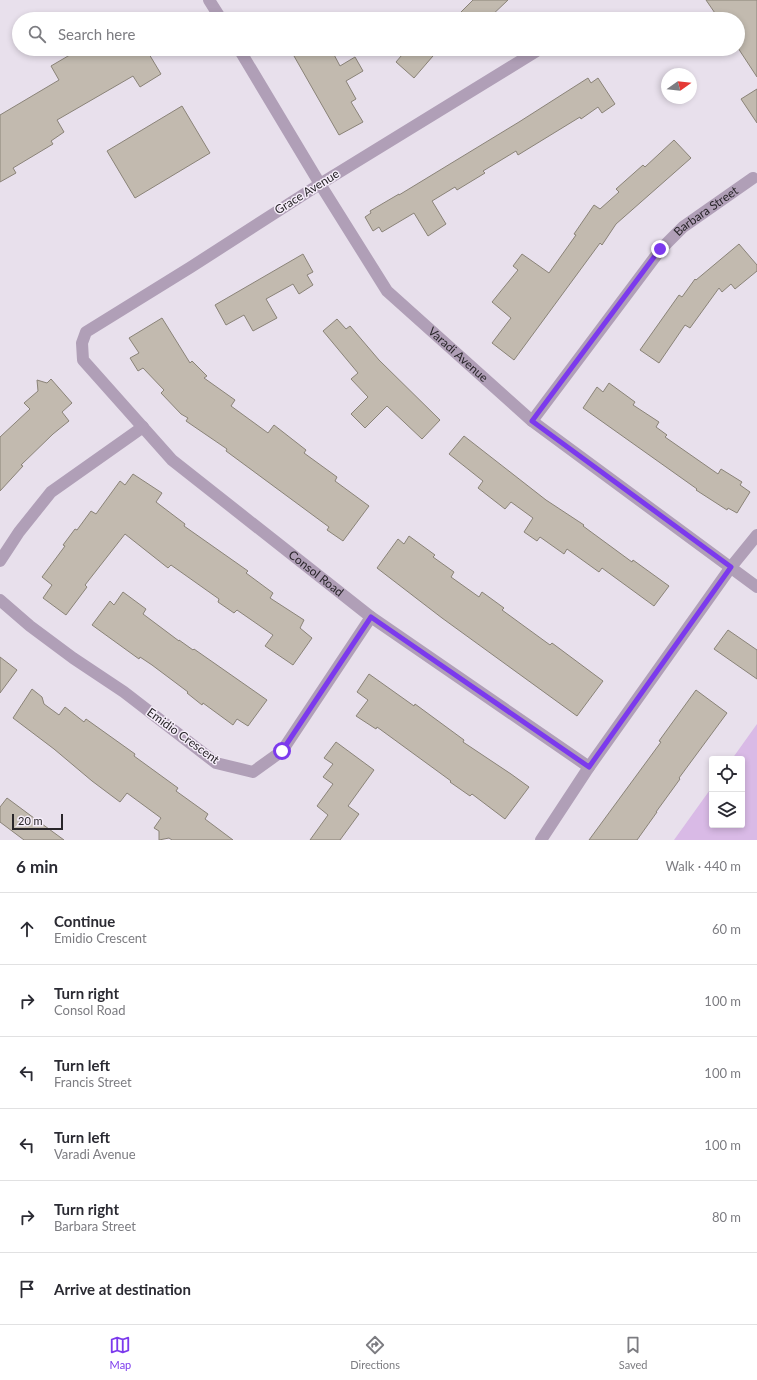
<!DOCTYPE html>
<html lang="en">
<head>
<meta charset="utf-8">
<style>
  :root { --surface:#fff; --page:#f7f7f7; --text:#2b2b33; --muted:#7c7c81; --line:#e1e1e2; --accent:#7c3aed }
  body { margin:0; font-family:Lato,sans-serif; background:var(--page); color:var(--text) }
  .controls { position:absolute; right:12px; bottom:12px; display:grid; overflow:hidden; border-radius:4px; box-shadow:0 2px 6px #0003 }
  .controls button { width:36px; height:36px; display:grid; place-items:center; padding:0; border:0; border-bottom:1px solid var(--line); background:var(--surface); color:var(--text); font:20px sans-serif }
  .compass { position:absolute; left:661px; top:68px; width:36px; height:36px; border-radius:50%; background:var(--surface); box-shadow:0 2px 6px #0003; rotate:75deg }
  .scale { position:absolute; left:12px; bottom:10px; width:51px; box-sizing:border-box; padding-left:4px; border:2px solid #29262a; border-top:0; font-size:11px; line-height:14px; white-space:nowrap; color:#29262a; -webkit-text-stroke:3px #f5edf9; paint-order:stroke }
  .stop { position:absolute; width:12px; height:12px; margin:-9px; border:3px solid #7c3aed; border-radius:50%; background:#fff }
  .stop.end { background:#7c3aed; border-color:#fff; box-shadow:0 1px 4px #0008 }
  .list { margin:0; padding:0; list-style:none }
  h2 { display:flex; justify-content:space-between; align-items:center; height:52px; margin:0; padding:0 16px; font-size:17px }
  h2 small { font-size:13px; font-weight:400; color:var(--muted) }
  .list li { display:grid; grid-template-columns:26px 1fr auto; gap:12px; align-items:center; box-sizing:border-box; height:72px; padding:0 16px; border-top:1px solid var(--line) }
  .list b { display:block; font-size:15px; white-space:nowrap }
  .list p { margin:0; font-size:13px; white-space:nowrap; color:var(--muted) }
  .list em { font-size:13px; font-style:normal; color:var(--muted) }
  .icon { flex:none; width:22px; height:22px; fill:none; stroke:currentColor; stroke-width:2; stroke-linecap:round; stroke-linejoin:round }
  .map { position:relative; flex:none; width:757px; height:840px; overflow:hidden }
  .search { position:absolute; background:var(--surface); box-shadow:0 2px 6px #0003; left:12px; right:12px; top:12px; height:44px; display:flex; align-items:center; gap:10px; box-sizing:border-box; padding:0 14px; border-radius:22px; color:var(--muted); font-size:15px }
  .sheet { height:484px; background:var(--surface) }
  nav { display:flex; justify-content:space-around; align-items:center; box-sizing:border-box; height:56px; border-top:1px solid var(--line); background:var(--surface); font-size:11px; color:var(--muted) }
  nav a { display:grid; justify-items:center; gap:2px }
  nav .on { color:var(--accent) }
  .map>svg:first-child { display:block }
  .green { fill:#d9bae6 }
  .building { fill:#c2baaf; stroke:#8a8378 }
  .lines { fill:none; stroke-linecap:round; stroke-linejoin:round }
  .street { stroke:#b09fb7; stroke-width:12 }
  .route { stroke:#7c3aed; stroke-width:5 }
  .labels { text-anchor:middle; stroke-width:3; stroke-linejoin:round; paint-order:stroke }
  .street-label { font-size:12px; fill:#29262a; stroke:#f5edf9 }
</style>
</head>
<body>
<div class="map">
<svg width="757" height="840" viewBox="0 0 757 840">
  <rect width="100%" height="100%" fill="#e8e0ec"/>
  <!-- green -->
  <path class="green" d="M757,724V840H674L712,787V825H742V759H732Z"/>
  <!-- building -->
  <g class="building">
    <path d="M473,0H508L488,19H454Z"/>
    <path d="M706,0H757V77L738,48V19H719Z"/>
    <path d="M80,49H146L161,74L140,87L133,76L57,120L64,132L51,141L53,144L13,168L16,173L0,182V115L59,80L51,66Z"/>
    <path d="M290,49H331L340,66L355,57L363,71L346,81L356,99L351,102L363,122L339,135Z"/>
    <path d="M407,49H439L414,78L396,62Z"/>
    <path d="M588,78L591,83L598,78L615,104L602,113L598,107L581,119L580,117L518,155L516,151L483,171L485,173L457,190L455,187L432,201L446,224L428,236L414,213L382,232L379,227L373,231L365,217L371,213L370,211L399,194V195L519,122Z"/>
    <path d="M757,89V123L741,99Z"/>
    <path d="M182,106L210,153L135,198L107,151Z"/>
    <path d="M674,140L691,158L616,224L602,245L600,243L514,360L492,343L511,318L492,302L518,270L513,266L522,254L549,273L576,235L574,234L594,205L600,209L619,192L616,189L643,165L645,167Z"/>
    <path d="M739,244L757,265V271L735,289L731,284L722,292L719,288L690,328L685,325L659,363L640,350L679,295L682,297L695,279L696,280Z"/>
    <path d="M303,254L313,272L307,275L313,285L299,294L293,284L266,299L277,318L253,331L244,315L226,325L215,305Z"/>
    <path d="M162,318L190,363L192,361L207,376L204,378L235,400L231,406L268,433L274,425L306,450L304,453L337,477L335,481L369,506L343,541L327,530L329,527L226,451L227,449L186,421L188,418L181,414L161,393L164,390L143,368L138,371L130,358L139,353L129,338Z"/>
    <path d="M337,319L346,329L350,326L379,360L440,420L422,439L387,406L365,428L351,414L368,397L351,379L358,373L323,331Z"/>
    <path d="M51,379L72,403L62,412L69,421L53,434L21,465L23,466L0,491V437L30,409L24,403L38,391L37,380L47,383Z"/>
    <path d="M609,383L635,402L633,405L659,422L656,427L667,435L665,437L718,474L721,469L742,482L740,485L750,492L737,513L728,508L727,510L696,490L697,489L583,408L597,387L603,392Z"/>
    <path d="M464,436L546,500L584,525L583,526L632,562L633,560L669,586L654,606L602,568L599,572L567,549L564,554L540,537L537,541L524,532L533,518L511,502L505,509L478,488L483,481L449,454Z"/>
    <path d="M133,474L162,493L156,502L185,524L184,526L248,571L246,573L273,593L270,598L304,620L300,628L312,638L293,665L265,646L273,635L237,610L234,613L218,602L219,599L171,565L168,568L125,534L85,585L87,587L66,615L43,598L52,585L42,577L65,546L63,545L75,529L77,530L91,511L96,514L120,481L125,485Z"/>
    <path d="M409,536L435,555L433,557L454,572L451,577L479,597L482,592L504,608L502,610L550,645L552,643L603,681L577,716L442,618L377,568L398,539L404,544Z"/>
    <path d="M123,592L146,609L143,614L179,641V640L193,650L194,649L267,700L248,726L237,719L233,725L203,703L202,705L187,693L188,692L152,665L140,657L139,659L92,625L110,601L114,605Z"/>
    <path d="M728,630L757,650V679L714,649Z"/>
    <path d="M0,657L17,670L0,693Z"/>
    <path d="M369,674L414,706L415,704L464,740L463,742L511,774L529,787L505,819L472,794L470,796L450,782L451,781L377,727L376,729L356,716L368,700L357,692Z"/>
    <path d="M32,689L42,697L44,704L59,715L65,707L84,722L86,719L135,754L134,756L178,788L176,791L208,814L205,819L233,840H172L169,838L159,840V831L154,828L161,818L127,793L120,802L92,781L54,749L13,718Z"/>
    <path d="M696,690L727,713L679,778L680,779L656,812H657L637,840H589L661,742L659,741Z"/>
    <path d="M336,742L374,770L348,806L359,814L340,840H310L328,815L317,806L333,784L323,777L333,764L324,758Z"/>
    <path d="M7,798L38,821L64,840H24L0,822V807Z"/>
  </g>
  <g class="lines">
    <!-- street -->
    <g class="street">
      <path d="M209,0L221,19"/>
      <path id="s1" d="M239,49L320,184L387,291L532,421L757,587"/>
      <path id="s2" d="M540,49L320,184L191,267L86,332L82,343L83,360L172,460L371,617L589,767"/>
      <path id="s3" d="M532,421L661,249L683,227L753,178"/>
      <path d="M0,561L19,532L51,492L143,427"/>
      <path d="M0,600L30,626L73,658L124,692L216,763L253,772L282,751L371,617"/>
      <path d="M541,840L589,767L731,567L757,535"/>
    </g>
  </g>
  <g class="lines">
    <!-- route -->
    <path class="route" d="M282,751L371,617L589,767L731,567L532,421L660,249"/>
  </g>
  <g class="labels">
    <!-- street labels -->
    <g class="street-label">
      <text transform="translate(307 192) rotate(-32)" y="4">Grace Avenue</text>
      <text dy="4" stroke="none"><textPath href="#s3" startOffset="274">Barbara Street</textPath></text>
      <text dy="4" stroke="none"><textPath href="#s1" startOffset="379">Varadi Avenue</textPath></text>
      <text dy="4" stroke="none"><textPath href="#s2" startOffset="881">Consol Road</textPath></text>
      <text transform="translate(183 736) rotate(36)" y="4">Emidio Crescent</text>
    </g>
  </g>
</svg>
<div class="controls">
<button><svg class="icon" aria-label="locate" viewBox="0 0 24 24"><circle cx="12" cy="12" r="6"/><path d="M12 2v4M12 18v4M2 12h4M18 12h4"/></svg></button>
<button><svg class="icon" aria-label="layers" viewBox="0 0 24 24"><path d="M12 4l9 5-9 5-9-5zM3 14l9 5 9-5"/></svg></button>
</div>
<svg class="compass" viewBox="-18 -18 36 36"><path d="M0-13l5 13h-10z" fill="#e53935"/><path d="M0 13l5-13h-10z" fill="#7c7c81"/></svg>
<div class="scale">20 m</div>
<div class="stop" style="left:282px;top:751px"></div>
<div class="stop end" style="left:660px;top:249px"></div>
<div class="search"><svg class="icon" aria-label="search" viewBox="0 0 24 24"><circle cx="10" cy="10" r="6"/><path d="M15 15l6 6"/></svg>Search here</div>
</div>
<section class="sheet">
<h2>6 min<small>Walk · 440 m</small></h2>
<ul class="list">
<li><svg class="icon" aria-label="ahead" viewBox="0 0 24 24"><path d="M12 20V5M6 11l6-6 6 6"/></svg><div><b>Continue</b><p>Emidio Crescent</p></div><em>60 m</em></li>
<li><svg class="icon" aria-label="right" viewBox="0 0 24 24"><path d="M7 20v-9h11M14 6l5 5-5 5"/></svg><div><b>Turn right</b><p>Consol Road</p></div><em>100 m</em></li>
<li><svg class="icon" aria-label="left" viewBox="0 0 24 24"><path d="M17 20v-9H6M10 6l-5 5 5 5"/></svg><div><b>Turn left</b><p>Francis Street</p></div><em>100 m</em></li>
<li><svg class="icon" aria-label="left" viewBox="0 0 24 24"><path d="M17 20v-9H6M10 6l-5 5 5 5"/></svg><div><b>Turn left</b><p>Varadi Avenue</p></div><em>100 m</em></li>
<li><svg class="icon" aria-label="right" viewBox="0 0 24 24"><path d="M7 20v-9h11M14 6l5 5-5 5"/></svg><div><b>Turn right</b><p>Barbara Street</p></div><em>80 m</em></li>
<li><svg class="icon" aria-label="arrive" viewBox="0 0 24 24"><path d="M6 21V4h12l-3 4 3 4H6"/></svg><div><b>Arrive at destination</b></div></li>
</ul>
</section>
<nav>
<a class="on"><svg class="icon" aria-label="map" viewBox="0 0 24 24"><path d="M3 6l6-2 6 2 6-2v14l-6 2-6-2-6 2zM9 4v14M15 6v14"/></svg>Map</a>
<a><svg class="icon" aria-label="directions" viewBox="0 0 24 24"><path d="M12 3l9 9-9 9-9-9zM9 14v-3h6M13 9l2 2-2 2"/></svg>Directions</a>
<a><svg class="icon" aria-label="saved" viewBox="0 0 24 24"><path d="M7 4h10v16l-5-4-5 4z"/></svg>Saved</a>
</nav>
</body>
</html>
